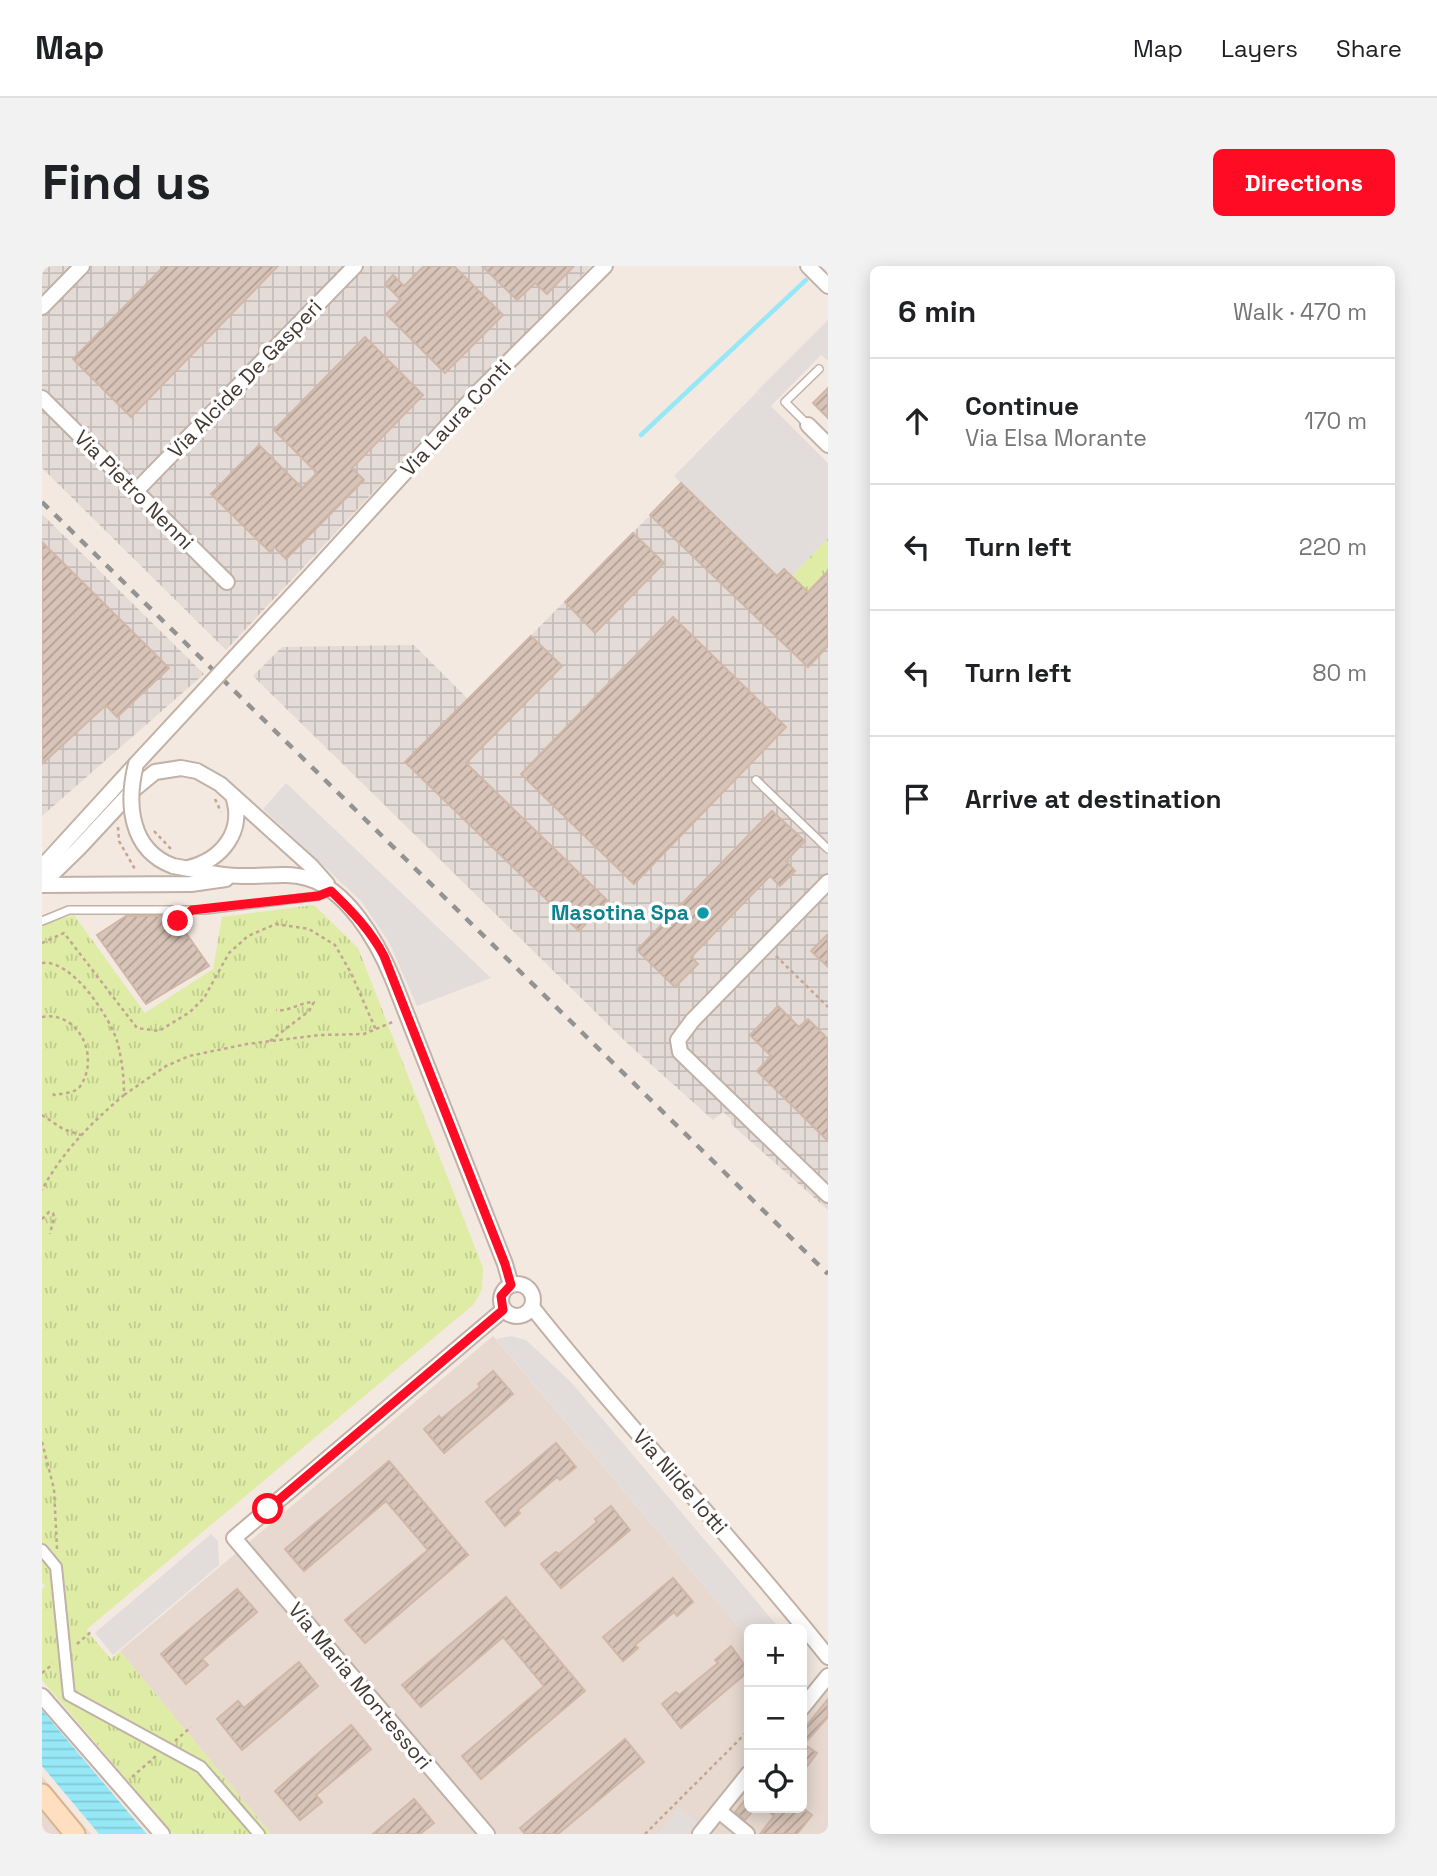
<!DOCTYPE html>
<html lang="en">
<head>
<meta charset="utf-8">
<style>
  :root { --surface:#fff; --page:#f2f2f2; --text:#202124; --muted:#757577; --line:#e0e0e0; --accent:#ff0c24 }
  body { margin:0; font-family:"Space Grotesk",sans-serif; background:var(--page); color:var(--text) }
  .controls { position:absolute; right:21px; bottom:21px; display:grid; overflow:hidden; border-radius:10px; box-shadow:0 4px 18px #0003 }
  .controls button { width:63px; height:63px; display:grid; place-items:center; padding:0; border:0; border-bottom:2px solid var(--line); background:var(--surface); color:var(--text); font:35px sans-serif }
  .stop { position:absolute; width:21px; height:21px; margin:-16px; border:5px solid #ff0c24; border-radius:50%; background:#fff }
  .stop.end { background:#ff0c24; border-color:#fff; box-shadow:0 2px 7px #0008 }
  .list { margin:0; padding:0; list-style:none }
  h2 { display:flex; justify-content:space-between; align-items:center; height:91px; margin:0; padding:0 28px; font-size:30px }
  h2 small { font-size:23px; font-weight:400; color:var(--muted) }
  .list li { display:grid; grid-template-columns:46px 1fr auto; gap:21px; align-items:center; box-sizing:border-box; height:126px; padding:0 28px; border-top:2px solid var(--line) }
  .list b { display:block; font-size:26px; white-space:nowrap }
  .list p { margin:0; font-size:23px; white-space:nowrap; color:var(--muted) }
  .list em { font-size:23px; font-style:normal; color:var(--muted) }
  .icon { flex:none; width:38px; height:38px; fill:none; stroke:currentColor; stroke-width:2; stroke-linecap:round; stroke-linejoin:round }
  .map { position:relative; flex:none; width:786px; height:1568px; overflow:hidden; border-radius:10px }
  header { display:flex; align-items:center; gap:42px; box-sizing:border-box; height:98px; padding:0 35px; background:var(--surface); border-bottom:2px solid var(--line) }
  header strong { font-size:33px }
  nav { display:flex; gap:38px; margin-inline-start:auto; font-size:24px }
  .intro { display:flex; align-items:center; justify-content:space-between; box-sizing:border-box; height:168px; padding:0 42px }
  h1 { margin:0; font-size:49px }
  .button { padding:18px 32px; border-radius:10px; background:var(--accent); color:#fff; font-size:24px; font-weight:700 }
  main { display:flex; gap:42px; padding:0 42px }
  aside { flex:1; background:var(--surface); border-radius:10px; box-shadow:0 4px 18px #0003 }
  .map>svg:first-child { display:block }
  .residential { fill:#e7d9cf }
  .industrial { fill:url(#industrial-grid) }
  .grass { fill:url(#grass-tufts) }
  .parking { fill:#e2dddb }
  .water { fill:url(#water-rules) }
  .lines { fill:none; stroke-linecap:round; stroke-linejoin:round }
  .stream { stroke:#96e8f7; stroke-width:4.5 }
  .building { fill:url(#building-hatch); stroke:#d1b7a8; stroke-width:2 }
  .service-casing { stroke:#c1b1a6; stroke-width:10 }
  .pedestrian-casing { stroke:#c1b1a6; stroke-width:14 }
  .minor-casing { stroke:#c1b1a6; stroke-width:18 }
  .secondary-casing { stroke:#dab38d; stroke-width:23 }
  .path { stroke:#c2a593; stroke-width:2.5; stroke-dasharray:3.5 3.5; stroke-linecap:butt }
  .service { stroke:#fff; stroke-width:7 }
  .pedestrian { stroke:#fff; stroke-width:10 }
  .minor { stroke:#fff; stroke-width:14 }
  .secondary { stroke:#ffdfbf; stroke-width:19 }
  .rail { stroke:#939393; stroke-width:4.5; stroke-dasharray:9 9; stroke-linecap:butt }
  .minor-bridge-casing { stroke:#c1b1a6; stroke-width:18; stroke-linecap:butt }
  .minor-bridge { stroke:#fff; stroke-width:14 }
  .route { stroke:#ff0c24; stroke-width:9 }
  .culture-dot { fill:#0f9aa8; stroke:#fff; stroke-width:2.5 }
  .labels { text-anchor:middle; stroke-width:7; stroke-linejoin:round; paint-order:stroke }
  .street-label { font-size:21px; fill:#443832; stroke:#fff }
  .culture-label { font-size:21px; font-weight:bold; fill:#0d838f; stroke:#fff; text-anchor:end }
</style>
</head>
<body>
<header>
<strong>Map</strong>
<nav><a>Map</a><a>Layers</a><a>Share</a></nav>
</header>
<div class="intro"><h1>Find us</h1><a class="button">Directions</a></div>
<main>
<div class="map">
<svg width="786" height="1568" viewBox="0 0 786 1568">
  <defs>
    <pattern id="industrial-grid" width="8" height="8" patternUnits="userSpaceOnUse" patternTransform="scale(1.75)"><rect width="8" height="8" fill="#e4dbd7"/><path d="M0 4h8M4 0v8" fill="none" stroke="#c5bdb9"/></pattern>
    <pattern id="grass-tufts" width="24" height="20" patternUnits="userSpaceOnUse" patternTransform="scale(1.75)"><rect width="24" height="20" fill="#deeca5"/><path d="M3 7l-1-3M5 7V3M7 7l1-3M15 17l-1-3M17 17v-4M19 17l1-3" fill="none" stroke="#c0cb8e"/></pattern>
    <pattern id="water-rules" width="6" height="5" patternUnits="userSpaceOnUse" patternTransform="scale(1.75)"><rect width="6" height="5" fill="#96e8f7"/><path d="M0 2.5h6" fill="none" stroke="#82c8d4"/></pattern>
    <pattern id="building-hatch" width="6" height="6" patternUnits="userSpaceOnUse" patternTransform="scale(1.75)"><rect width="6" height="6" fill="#d8c4b8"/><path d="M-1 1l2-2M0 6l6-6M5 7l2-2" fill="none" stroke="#b1a096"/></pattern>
  </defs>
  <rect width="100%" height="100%" fill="#f3e9e1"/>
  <!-- residential -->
  <g class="residential">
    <path d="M451,1070L707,1373V1542H760V1431L786,1399V1568H229L78,1385Z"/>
    <path d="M0,1510L49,1568H0Z"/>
  </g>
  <!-- industrial -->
  <g class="industrial">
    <path d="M0,0H549L382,172L184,384L0,202Z"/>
    <path d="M639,218L786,359V944L689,858V853L681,846L671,854L585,777L211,410L240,381L372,379L426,433Z"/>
    <path d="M0,248L162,408L0,550Z"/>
  </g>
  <!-- grass -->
  <g class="grass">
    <path d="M786,272V304L765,326L750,310Z"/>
    <path d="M272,639L316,682L441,1002L440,1023L432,1038L44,1364L69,1393L78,1385L229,1568H131L0,1414V1323L3,1320L0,1316V660L7,656L32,649L103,747L171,703L180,651Z"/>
  </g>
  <!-- parking -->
  <g class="parking">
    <path d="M786,54V95L779,89L729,140L786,197V272L750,310L742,303L735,309L632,210L715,126L721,132L715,125Z"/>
    <path d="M244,517L449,712L375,740L347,676L319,635L221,543Z"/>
    <path d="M469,1070L484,1074L530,1117L738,1363H707V1373L454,1073Z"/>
    <path d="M169,1268L176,1275L177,1299L71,1389L53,1367Z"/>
    <path d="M637,1541L656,1556L646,1568H615Z"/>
  </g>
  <!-- water -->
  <path class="water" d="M0,1444L97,1559L105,1568H57L0,1500Z"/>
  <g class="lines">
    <!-- stream -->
    <path class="stream" d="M599,169L764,14"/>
  </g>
  <!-- building -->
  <g class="building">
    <path d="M122,0H236L89,151L31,93Z"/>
    <path d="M382,0H412L461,49L403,107L344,48L359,34L343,18L351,9L362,20Z"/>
    <path d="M440,0H532L505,28L493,17L475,34Z"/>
    <path d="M323,71L381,129L310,202L322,214L244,293L232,281L228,286L169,228L217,179L260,222L275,207L232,164Z"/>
    <path d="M786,122V152L771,137Z"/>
    <path d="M639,217L735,310L742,303L766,326L786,305V380L766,401L608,249Z"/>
    <path d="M591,267L622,297L553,367L523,336Z"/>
    <path d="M0,276L127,402L75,451L64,439L0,498Z"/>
    <path d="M631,351L744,461L592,618L479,508Z"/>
    <path d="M489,370L520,400L424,497L566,635L537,665L363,496Z"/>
    <path d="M730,545L763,575L744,595L753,605L738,620L728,610L649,691L656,698L633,721L595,684Z"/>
    <path d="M84,650H131V658L135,661L139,660L167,700L104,738L55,669Z"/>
    <path d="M786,668V701L769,685Z"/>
    <path d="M736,740L757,761L766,753L786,773V875L715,805L729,790L708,769Z"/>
    <path d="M451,1105L471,1128L402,1187L382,1163L397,1150L399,1153L438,1121L436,1118Z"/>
    <path d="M514,1177L534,1201L518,1214L515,1211L476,1244L478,1247L463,1260L444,1236Z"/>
    <path d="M347,1195L426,1289L323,1377L303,1354L386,1284L344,1235L262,1305L243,1283Z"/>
    <path d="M569,1240L588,1264L519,1322L499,1298L514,1286L517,1288L555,1256L553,1253Z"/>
    <path d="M631,1312L651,1336L635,1350L632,1346L593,1379L596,1382L581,1395L561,1371Z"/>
    <path d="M195,1323L215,1346L160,1393L166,1399L144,1418L119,1388Z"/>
    <path d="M464,1331L543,1425L439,1513L420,1490L502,1420L461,1371L379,1441L360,1419Z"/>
    <path d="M689,1380L707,1405L639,1462L620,1438L634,1426L637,1429L676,1397L673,1394Z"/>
    <path d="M257,1396L276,1420L200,1484L175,1453L196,1435L202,1442Z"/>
    <path d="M786,1433V1451L762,1478L775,1487L760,1507V1465Z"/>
    <path d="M309,1459L329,1483L274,1529L280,1536L258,1554L233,1525Z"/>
    <path d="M583,1473L602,1496L516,1568H483L478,1562Z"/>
    <path d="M707,1529V1542H714L703,1554L693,1546Z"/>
    <path d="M372,1533L392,1557L378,1568H331Z"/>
    <path d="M723,1542H761L770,1549L755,1568H718L732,1550Z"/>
  </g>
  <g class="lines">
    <defs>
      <g id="service">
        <path d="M766,159L743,136L777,103"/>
        <path d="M714,514L786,583"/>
        <path d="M0,655L27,644H163L276,630L289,625"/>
        <path d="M136,655L149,644"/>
      </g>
      <path id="pedestrian" d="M0,1284L14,1301L27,1429L159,1501L217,1568"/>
      <g id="minor">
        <path d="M766,0L786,20"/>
        <path d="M0,41L40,0"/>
        <path d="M0,132L185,316"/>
        <path d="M766,159L786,179"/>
        <path d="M93,226L313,0"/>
        <path d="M270,308L438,124L563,0"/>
        <path d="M131,600C154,604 177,610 200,610C222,611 244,606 265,612C305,623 335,675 350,711L463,998L469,1019"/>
        <path d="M0,601L94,498"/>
        <path d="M146,602C180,594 203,565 191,530"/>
        <path d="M786,616L650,755L636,774L638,786L786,929"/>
        <path d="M0,618L37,582L91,524L113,506L139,502L155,505L178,518L269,600L285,618"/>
        <path d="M0,619L149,618L184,613"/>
        <circle cx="475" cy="1034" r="16"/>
        <path d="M490,1041C585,1161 691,1271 786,1391"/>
        <path d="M0,1430L120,1568"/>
        <path d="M760,1442L786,1410"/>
        <path d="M677,1545L705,1568"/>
        <path d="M445,1568L192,1272L461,1044"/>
        <path d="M658,1568L707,1507"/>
      </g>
      <path id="secondary" d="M0,1528L33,1568"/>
    </defs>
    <!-- service casing -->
    <use href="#service" class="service-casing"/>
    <!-- pedestrian casing -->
    <use href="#pedestrian" class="pedestrian-casing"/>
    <!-- minor casing -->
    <use href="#minor" class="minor-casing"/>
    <!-- secondary casing -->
    <use href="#secondary" class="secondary-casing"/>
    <!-- path -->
    <g class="path">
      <path d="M173,533L179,546"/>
      <path d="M76,561L77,575L94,605"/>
      <path d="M112,565L129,583"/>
      <path d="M0,677L22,667L95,762L117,765L148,746L162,732L187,687L206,670L234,658L267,663L293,679L309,707L334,764"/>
      <path d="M734,690L786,741"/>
      <path d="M0,697C30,693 67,750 75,775C80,793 82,811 82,829C49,857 20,886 0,924"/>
      <path d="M0,751C33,745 54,782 43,811C41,816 39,821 34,824C28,827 19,828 12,829L9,825"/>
      <path d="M228,775L267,745L272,736C258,736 247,746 234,744"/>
      <path d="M82,829L124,800L147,790L205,778L278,769L322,768L353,755"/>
      <path d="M0,849L21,863L39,869"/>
      <path d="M0,953L7,946L11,947L12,951L8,968"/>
      <path d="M0,1176L12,1223L15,1283"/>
      <path d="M35,1378L50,1365"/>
      <path d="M0,1407L11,1398"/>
      <path d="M133,1475L149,1461"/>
      <path d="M90,1511L114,1490"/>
      <path d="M603,1568L707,1464"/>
    </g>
    <!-- service -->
    <use href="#service" class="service"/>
    <!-- pedestrian -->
    <use href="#pedestrian" class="pedestrian"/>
    <!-- minor -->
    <use href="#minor" class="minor"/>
    <!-- secondary -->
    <use href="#secondary" class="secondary"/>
    <!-- rail -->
    <path class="rail" d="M0,236L786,1008"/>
    <defs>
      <path id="minor-bridge" d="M131,600C88,584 84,538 94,498L270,308"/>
    </defs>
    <!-- minor-bridge casing -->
    <use href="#minor-bridge" class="minor-bridge-casing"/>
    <!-- minor-bridge -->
    <use href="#minor-bridge" class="minor-bridge"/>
  </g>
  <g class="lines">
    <!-- route -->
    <path class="route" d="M136,655L150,644L276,630L289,625C310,645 329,665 342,690L463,998L469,1019L459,1030L461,1044L226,1243"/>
  </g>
  <!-- markers -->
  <circle class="culture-dot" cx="661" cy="647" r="7"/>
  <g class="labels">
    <!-- street labels -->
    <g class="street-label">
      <text transform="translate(203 113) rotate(-46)" y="7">Via Alcide De Gasperi</text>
      <text transform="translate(414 152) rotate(-47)" y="7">Via Laura Conti</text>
      <text transform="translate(92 224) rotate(45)" y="7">Via Pietro Nenni</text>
      <text transform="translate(638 1216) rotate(49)" y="7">Via Nilde Iotti</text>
      <text transform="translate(318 1420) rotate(50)" y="7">Via Maria Montessori</text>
    </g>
    <!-- culture labels -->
    <g class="culture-label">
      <text x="647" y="654">Masotina Spa</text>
    </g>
  </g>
</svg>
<div class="controls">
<button>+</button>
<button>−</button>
<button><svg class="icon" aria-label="locate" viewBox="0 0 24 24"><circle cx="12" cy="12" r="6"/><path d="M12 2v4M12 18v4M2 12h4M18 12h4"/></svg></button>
</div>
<div class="stop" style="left:226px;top:1243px"></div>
<div class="stop end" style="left:136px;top:655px"></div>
</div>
<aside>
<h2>6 min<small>Walk · 470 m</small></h2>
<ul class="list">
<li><svg class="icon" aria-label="ahead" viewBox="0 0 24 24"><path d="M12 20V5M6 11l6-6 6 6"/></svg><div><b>Continue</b><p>Via Elsa Morante</p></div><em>170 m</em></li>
<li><svg class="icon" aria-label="left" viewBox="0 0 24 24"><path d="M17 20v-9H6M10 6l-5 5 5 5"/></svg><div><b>Turn left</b></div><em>220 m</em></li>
<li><svg class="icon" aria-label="left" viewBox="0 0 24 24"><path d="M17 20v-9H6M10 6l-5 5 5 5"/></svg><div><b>Turn left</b></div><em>80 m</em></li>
<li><svg class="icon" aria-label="arrive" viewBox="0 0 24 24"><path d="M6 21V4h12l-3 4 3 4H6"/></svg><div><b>Arrive at destination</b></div></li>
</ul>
</aside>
</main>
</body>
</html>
